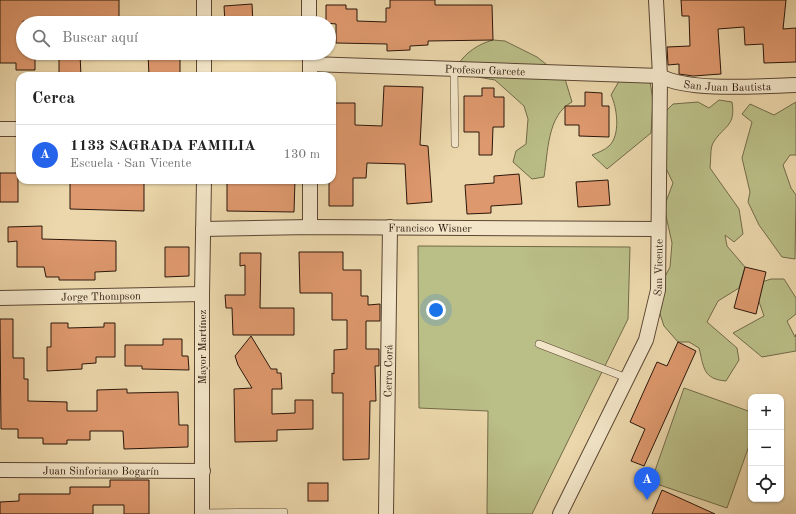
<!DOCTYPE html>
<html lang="es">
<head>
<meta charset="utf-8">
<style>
  :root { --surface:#fff; --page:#f6f6f6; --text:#222; --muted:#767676; --line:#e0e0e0; --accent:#2563eb }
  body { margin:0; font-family:"Old Standard TT",serif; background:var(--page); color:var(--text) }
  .controls { position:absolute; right:12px; bottom:12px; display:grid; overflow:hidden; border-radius:8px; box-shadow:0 1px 3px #0004 }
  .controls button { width:36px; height:36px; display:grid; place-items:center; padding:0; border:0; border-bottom:1px solid var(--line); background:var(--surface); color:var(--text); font:20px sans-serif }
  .you { position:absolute; left:436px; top:310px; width:14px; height:14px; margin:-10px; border:3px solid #fff; border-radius:50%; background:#1a73e8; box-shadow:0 0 0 6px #1a73e833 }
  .badge { display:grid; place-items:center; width:26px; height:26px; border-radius:50%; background:var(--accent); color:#fff; font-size:13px; font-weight:700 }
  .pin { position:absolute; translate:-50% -33px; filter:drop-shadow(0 1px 2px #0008) }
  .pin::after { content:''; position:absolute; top:21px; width:14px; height:12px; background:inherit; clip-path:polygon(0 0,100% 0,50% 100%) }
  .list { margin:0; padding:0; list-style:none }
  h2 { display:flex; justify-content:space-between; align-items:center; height:52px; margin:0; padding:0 16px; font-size:17px }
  h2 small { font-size:13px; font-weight:400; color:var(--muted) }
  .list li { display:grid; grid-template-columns:26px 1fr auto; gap:12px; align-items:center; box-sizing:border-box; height:60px; padding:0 16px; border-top:1px solid var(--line) }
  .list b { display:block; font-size:15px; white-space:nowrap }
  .list p { margin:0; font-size:13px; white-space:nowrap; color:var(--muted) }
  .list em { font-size:13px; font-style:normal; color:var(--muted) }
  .icon { flex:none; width:22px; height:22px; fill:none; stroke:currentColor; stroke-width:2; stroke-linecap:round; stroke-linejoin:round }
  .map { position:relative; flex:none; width:796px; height:514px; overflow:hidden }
  .search { position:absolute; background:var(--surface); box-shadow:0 1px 3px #0004; left:16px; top:16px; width:320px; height:44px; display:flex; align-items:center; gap:10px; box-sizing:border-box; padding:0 14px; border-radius:22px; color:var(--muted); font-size:15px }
  .panel { position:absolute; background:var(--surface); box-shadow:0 1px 3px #0004; left:16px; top:72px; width:320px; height:112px; border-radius:12px }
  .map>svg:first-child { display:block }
  .green { fill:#babe87; stroke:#726a48 }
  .building { fill:#de986d; stroke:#2b160a }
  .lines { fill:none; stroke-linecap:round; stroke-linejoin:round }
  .service-casing { stroke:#5b4632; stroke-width:8 }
  .minor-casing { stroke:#5b4632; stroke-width:16 }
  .service { stroke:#f2e5c8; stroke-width:7 }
  .minor { stroke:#f2e5c8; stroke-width:14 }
  .labels { text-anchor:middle; stroke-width:3; stroke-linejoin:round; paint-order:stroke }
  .street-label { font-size:11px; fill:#2b160a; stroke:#f2e5c8 }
</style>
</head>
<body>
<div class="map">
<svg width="796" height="514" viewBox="0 0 796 514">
  <rect width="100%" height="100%" fill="#ebd7ab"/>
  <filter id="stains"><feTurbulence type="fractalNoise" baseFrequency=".005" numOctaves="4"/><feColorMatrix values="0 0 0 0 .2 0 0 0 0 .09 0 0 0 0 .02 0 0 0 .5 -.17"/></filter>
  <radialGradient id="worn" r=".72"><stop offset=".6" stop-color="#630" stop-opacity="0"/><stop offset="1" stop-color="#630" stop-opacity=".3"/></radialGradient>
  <!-- green -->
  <g class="green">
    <path d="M493,40L505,41L537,57L565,79L572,102C547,115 548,153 544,177L532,179L513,162L516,151L526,144L528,119L524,106L495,80L466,75L457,66C465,53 478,44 493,40Z"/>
    <path d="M622,76L650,81L653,101L651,133L607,169L592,155C597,153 605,150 609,146C621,135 617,107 611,95Z"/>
    <path d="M719,100L732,102C736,127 724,125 713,143C710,148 711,161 710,168L739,209L743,234L734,242L725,235L727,246L745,267L739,288L718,301L707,322L737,348L739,360L726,381C703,379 704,368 699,348L689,342H678L664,326L656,302L658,290L670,267L672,243L664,207L673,183L663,162L664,113L673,104L698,102L709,108Z"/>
    <path d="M796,102V155H790L783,165L791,188L796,195L795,259L782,257L759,225L748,202L750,192L742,158L752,122L742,114L750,104L774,115Z"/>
    <path d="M418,246L630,247L628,319L532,514H487L488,411L419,408Z"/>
    <path d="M771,279H784L796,298V314L787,321L795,337L796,334V351L762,357L733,333L764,316L756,293L762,282Z"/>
    <path d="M684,388L751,412V440L727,508L651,482Z"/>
  </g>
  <!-- building -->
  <g class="building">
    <path d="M0,0H119V17H88V23H70V21H23V53H35V70H16V63H0Z"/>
    <path d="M390,0H435V5H492L493,40L428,41V45L410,46V50L387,51V44L336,43V24L326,23V5H346V9H357V21L386,22V8H390Z"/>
    <path d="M681,0H786L783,29L796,28V62L764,63L763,44L745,45L744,27L718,29L721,74L693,76L679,74V64L668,65L667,47L690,46L689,16H682Z"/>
    <path d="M252,4L253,23H225L224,6Z"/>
    <path d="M148,53H180V76H149Z"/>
    <path d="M80,54L81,76H59V55Z"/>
    <path d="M384,86L423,87L420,145L428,146L432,202L407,204L405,164L367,163L366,178H353V206H329V180H332V126H335V103H355V125L382,126Z"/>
    <path d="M482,88H494V97H504V127H493L492,155H479V132H464V96H482Z"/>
    <path d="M585,92L602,93V106H609V137L579,136V125H565V106H585Z"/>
    <rect x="0" y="173" width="18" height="29"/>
    <path d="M519,174L522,204L491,206V213L467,214L465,185L494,183V176Z"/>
    <path d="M70,180H144V211L70,209Z"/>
    <path d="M227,180H295L294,212L227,211Z"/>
    <path d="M608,180L610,205L578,207L576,182Z"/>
    <path d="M42,226V239L116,241V271L95,272V280H59V277H46L44,267H17V241L8,242V227Z"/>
    <path d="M165,247H189V276L165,277Z"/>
    <path d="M299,252H343V270H361V296H368V305L380,304V321H366V349H379V366H375L376,401H370L369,459L343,460V393H332V373L334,374V350L347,349V320H332V293H300Z"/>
    <path d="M240,253H261L260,308H294V335H233L232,308H226L225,295H245V265L240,266Z"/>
    <path d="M745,267L766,272L756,314L734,308Z"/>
    <path d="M0,319H13V358H24V379H28V401L67,402V411H97V390L127,389V393L178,392L179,425H188V447L124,449L123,431H90V440H67V444H43V438H18V429H1Z"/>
    <path d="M51,323H68V328L104,327V323H115V357H96V363L82,364V369L47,371V347H51Z"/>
    <path d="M251,336L271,369H277V373H281L282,389H272V414L295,413V400H313V429L277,430V441L235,442L234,389L252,388L238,365L235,356Z"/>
    <path d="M163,339H182V356H188L189,370L142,369V366H125V345H163Z"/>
    <path d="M678,342L696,351L644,466L631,461L645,429L630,422L657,362L667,366Z"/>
    <path d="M110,480H149V514H124V505H93V514H0V502L19,501V494H70V487H110Z"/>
    <rect x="308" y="483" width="20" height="18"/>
    <path d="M662,490L715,514H652Z"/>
  </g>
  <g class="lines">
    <defs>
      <g id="service">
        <path d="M454,69L455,144"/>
        <path d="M539,344L627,378"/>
        <path d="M202,513L284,512"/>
      </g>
      <g id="minor">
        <path d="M204,0V23"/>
        <path d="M309,0V23"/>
        <path d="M204,53V76"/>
        <path d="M310,53V76"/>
        <path id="s1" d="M310,64L660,76C690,92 760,86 796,85"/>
        <path d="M0,129H20"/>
        <path d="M310,180V227"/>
        <path id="s2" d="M203,229L310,227L658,229"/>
        <path id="s3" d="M0,298L202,294"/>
        <path id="s4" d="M0,470L203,471"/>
        <path d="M202,514V294L204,180"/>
        <path id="s5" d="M386,514L390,227"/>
        <path id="s6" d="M560,514L646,340L658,290L660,76L656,0"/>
      </g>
    </defs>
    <!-- service casing -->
    <use href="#service" class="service-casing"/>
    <!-- minor casing -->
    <use href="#minor" class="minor-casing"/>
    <!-- service -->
    <use href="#service" class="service"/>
    <!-- minor -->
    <use href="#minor" class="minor"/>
  </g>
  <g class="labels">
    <!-- street labels -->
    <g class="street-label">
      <text dy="4" stroke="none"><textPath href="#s1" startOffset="175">Profesor Garcete</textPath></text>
      <text dy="4" stroke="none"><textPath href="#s1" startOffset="419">San Juan Bautista</textPath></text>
      <text dy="4" stroke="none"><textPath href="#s2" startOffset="227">Francisco Wisner</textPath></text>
      <text dy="4" stroke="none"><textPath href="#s6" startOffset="268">San Vicente</textPath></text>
      <text dy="4" stroke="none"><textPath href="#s3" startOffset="101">Jorge Thompson</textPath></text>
      <text transform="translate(202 347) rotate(-90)" y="4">Mayor Martínez</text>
      <text dy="4" stroke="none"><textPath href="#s5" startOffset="143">Cerro Corá</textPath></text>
      <text dy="4" stroke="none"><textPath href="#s4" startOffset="101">Juan Sinforiano Bogarín</textPath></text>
    </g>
  </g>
  <rect width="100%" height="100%" filter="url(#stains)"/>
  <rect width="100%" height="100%" fill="url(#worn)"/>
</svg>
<div class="controls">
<button>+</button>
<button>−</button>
<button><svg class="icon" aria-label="locate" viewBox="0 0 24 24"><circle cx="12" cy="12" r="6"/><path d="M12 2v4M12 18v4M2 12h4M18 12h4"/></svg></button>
</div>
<div class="you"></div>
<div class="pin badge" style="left:647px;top:500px">A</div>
<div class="search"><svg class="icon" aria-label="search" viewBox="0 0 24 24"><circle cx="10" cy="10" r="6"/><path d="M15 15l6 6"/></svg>Buscar aquí</div>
<section class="panel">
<h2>Cerca<small></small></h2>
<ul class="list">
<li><span class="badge">A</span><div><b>1133 SAGRADA FAMILIA</b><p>Escuela · San Vicente</p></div><em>130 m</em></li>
</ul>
</section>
</div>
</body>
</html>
